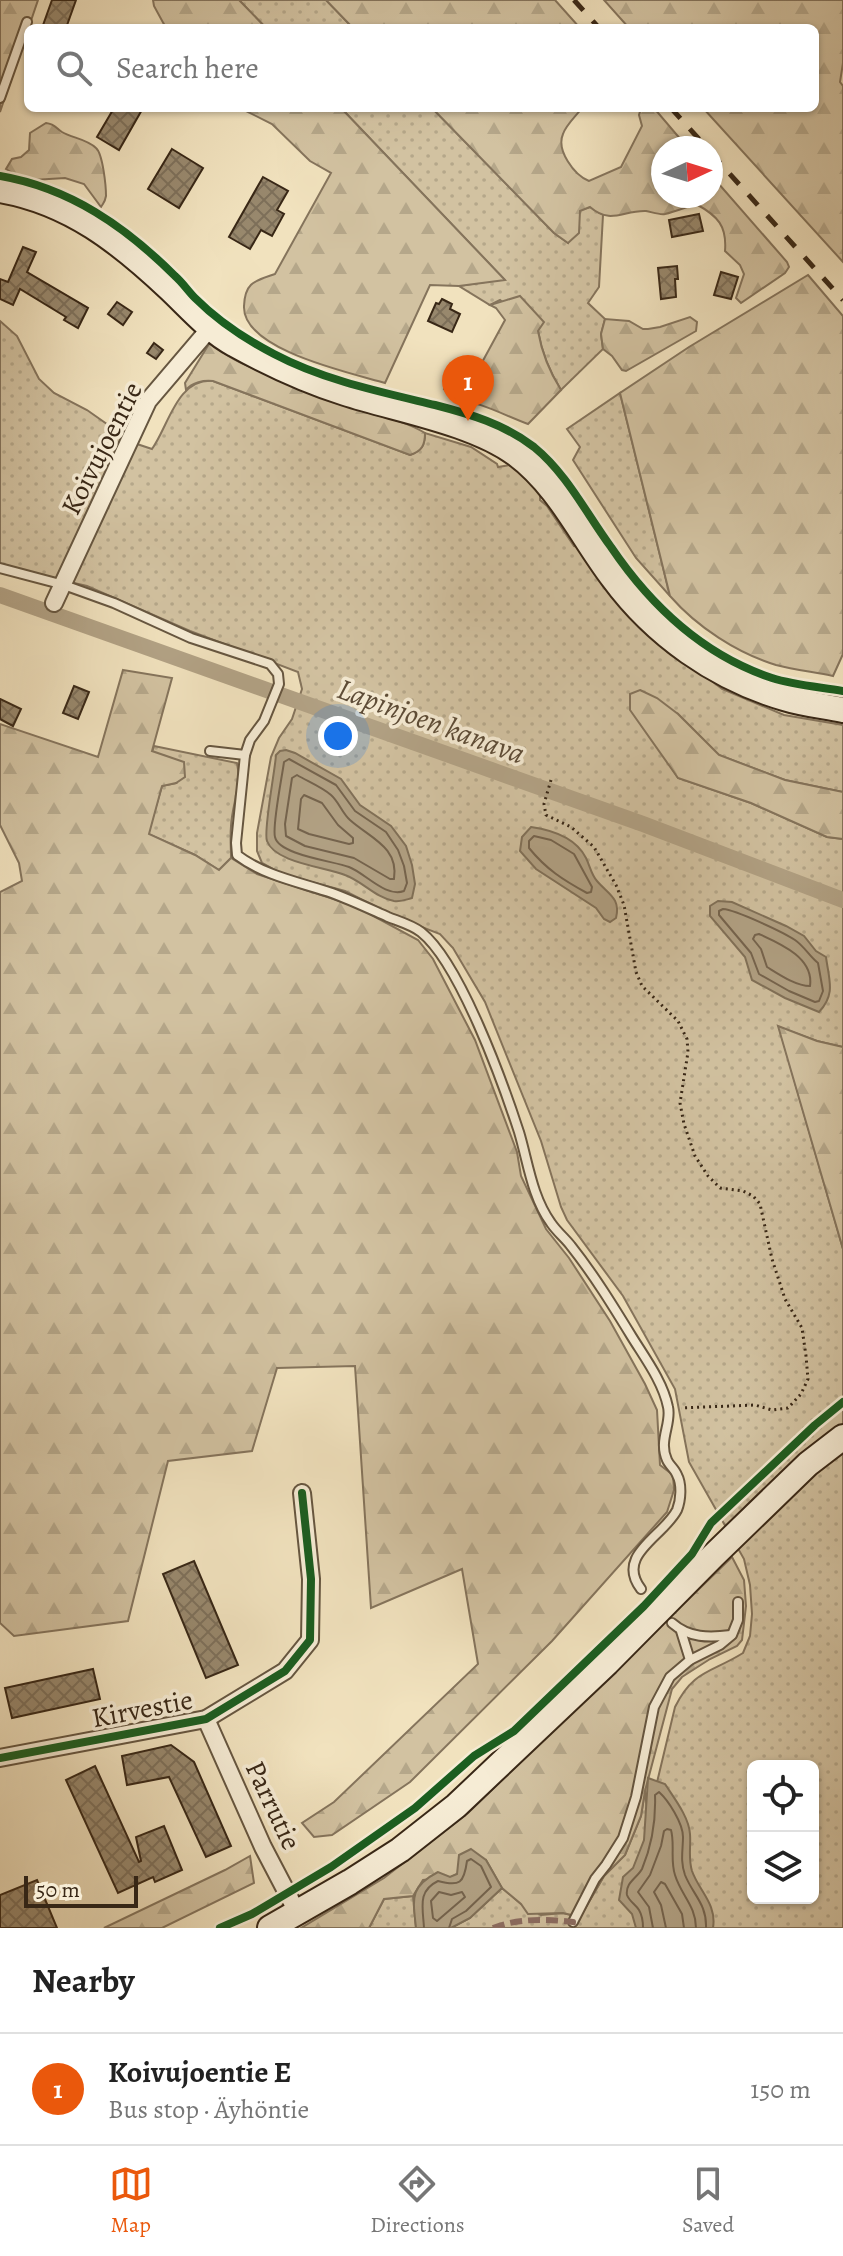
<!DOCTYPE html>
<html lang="en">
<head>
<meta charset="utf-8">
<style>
  :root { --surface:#fff; --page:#f2f2f2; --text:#222; --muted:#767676; --line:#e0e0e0; --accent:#ea580c }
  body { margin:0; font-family:Alegreya,serif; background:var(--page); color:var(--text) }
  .controls { position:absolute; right:24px; bottom:24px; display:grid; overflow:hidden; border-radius:12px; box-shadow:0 2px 6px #0004 }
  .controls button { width:72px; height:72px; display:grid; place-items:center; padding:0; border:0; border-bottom:2px solid var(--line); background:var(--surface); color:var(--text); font:40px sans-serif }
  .compass { position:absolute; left:651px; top:136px; width:72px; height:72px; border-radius:50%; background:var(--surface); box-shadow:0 2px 6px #0004; rotate:86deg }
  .scale { position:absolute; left:24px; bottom:20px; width:114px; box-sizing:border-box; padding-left:8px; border:4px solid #382716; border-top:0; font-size:22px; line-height:28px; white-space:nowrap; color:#382716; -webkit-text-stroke:6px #f6ecd5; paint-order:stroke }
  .you { position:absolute; left:338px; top:736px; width:28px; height:28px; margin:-20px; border:6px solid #fff; border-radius:50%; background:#1a73e8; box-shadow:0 0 0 12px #1a73e833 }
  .badge { display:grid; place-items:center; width:52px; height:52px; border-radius:50%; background:var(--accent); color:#fff; font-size:26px; font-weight:700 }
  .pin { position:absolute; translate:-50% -66px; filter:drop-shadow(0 2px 4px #0008) }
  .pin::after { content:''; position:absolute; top:42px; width:28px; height:24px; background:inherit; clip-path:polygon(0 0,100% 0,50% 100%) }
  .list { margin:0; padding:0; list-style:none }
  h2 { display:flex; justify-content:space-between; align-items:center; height:104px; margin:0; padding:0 32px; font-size:34px }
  h2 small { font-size:26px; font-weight:400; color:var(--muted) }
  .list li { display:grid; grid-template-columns:52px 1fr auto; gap:24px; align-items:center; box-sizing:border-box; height:112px; padding:0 32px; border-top:2px solid var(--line) }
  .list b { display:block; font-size:30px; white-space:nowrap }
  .list p { margin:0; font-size:26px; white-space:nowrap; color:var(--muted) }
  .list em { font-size:26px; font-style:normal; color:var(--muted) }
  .icon { flex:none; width:44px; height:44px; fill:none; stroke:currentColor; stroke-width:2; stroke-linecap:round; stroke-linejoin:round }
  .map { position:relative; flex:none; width:843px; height:1928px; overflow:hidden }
  .search { position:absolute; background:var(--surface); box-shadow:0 2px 6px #0004; left:24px; right:24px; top:24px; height:88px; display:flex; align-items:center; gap:20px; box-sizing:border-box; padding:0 28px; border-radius:12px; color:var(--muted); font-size:30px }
  .sheet { height:216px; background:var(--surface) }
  nav { display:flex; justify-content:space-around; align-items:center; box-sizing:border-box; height:112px; border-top:2px solid var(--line); background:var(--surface); font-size:22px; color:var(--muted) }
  nav a { display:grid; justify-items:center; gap:4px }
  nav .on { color:var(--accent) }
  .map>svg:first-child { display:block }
  .grass { fill:url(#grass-dots); stroke:#85745c; stroke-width:2; fill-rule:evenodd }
  .forest { fill:url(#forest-firs); stroke:#85745c; stroke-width:2 }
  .water { fill:#b2a285; stroke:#817159; stroke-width:2 }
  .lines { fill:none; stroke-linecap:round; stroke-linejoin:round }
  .shore { stroke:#75644e; stroke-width:2 }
  .canal { stroke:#b2a285; stroke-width:16 }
  .building { fill:url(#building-cross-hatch); stroke:#382716; stroke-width:2 }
  .lane-casing { stroke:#665640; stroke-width:12 }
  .street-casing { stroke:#665640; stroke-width:20 }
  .secondary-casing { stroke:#382716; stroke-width:28 }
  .path { stroke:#382716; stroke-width:3; stroke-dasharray:2 4; stroke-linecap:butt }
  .lane { stroke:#f6ecd5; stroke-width:8 }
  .street { stroke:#f6ecd5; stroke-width:16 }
  .secondary { stroke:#f6ecd5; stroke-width:24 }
  .rail { stroke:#382716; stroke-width:5; stroke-dasharray:14 14; stroke-linecap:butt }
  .quiet { stroke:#8d6e63; stroke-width:6; stroke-dasharray:12 6; stroke-linecap:butt }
  .cycleway-casing { stroke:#f6ecd5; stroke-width:13 }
  .cycleway { stroke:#1b5e20; stroke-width:8 }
  .labels { text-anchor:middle; stroke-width:7; stroke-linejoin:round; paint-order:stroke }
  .street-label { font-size:28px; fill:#382716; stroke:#f6ecd5 }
  .water-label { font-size:30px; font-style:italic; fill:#5d4c37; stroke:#f6ecd5 }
</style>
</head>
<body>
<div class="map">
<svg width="843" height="1928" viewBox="0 0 843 1928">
  <defs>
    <pattern id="grass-dots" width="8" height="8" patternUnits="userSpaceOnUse" patternTransform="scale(2)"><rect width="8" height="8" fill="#d2c2a1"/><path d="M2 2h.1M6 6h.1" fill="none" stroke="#b5a78a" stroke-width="1.8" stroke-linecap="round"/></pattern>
    <pattern id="forest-firs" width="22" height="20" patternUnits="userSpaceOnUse" patternTransform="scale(2)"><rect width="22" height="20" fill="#d2c2a1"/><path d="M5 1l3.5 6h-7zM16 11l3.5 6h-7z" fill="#b5a78a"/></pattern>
    <pattern id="building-cross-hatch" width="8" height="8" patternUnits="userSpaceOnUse" patternTransform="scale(2)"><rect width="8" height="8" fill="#98886d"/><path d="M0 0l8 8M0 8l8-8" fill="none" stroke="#7d6f59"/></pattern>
  </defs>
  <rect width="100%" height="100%" fill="#f1e2be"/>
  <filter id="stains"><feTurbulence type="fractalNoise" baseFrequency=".0025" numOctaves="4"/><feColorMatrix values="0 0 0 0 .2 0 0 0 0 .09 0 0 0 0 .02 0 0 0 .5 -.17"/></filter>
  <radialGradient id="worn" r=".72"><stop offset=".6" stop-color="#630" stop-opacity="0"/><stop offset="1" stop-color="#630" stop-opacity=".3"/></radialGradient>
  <!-- grass -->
  <g class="grass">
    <path d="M239,0H326L353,28H266Z"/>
    <path d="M341,108H432L554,233L568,243L580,210L590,207L603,215L599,287L588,303L605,319L601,334L603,349L561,390C549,371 542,354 538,331L500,300L490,305L459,286L504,279Z"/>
    <path d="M0,321L17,336L39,379L54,393L87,410L134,443L152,449C169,425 177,378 213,381L410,455C422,451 425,445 425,433L471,447L497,464L498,467L510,465L529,478L540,493V500L547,506L574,546L583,548L699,671L722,689L784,715L843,725V792L785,780L719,755L678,714L666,759L678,778L751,803L827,837L843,839V1047L817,1041L779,1027L843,1249V1928H451L470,1918L502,1888L521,1904L541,1915L563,1913L580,1917L604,1876L625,1855L641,1816L645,1791L648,1820L675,1707C693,1670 711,1673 743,1653L750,1636L752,1614L750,1585L744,1559L689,1462L675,1389L623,1296L567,1220L561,1207L541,1141L485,1002L453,948L440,934L396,917L345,891L282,874L262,863L257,851V833L271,757L279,738L292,719L302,689L298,672L190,631L87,586L0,566ZM753,1766H813V1898H753Z"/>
    <path d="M620,393L670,596L636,558L573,460L580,447L567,429Z"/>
    <path d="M154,746L237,763C242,786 232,804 231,826C230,837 231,848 231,858L219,870L195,855L148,834L162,786L176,783L152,752Z"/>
    <path d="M413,1896L416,1928H369L384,1899Z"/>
  </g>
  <!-- forest -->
  <g class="forest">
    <path d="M0,0H38L0,112Z"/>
    <path d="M153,0H239L266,28H166L154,6Z"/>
    <path d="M326,0H555L580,28H353Z"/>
    <path d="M604,0H843V63L840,82L843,86V262L703,108H815V28H629Z"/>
    <path d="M240,108H341L505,280L459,286L430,285L385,383C351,373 242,350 244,306C245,282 255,281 275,274L331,173L310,161L272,124Z"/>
    <path d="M432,108H582C576,116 566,125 563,134C556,150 574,175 589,181L621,167L642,126L639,115L641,108H654L688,148H663V196H711V175L787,262L789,267L785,273L741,303L736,298L744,274L740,265L725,251C727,226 718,216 696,204C686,207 675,212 665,214C659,215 652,212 646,211C623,210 611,225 590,207L580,211L579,233L568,243L554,233Z"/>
    <path d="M46,123C55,124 56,128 62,132C72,138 87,139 96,148C103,154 106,187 106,196C105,202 104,202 101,207L84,184L65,178L33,180L17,176L6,169L12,159L21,157L29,150L30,133Z"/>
    <path d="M808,275L843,316V654L833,676C814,672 795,670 776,665C737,653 697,627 670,596L620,393L689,347Z"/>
    <path d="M520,296L544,322L538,331C542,354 549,371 561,390L528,424C501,414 482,402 453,399L444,389L453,372L473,379L505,320L496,308L490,305Z"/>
    <path d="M690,317L697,322L696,331L626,371L622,370L612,356L603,349L601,334L605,319L629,321L643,329H648L660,327Z"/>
    <path d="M209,344H214C229,360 248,366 267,374C296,386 325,399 355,409C379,416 403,420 425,433C425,445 422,451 410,455L213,381C204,380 192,382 186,390L185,383Z"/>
    <path d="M123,670L172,678L152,751L184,762L185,777L176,783L162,786L149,834L195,855L219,870L231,858L257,874L355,906L418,940L433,959L475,1040L517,1152L521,1176L546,1229L569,1258L610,1321L645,1384L657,1410L660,1465L673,1475L674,1490L667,1512L552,1641L410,1782L332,1835L314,1837L302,1823L334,1802L478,1664L462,1569L371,1608L355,1366L277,1368L252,1451L168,1461L128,1621L14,1636L0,1623V892L22,881L19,863L0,825V724L98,757Z"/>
    <path d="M640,690L657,698L678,714L719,755L785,780L843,792V839L827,837L751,803L678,778L630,710V694Z"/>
    <path d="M778,1026L817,1041L843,1047V1249Z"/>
    <path d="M732,1557L744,1580L746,1606L742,1640L737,1646L710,1659L682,1677L672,1689L645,1791L641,1816L625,1855L604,1876L580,1917L563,1913L528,1914L521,1904L502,1888L486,1860L451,1877L423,1880L413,1896L384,1899L369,1928H301L384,1878L468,1813Z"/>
    <path d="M250,1856L254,1883L162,1928H104L225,1870Z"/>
  </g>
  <!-- water -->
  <g class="water">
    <path d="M286,750L295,753L341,779L360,805L391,826L406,846L412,865L415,884L412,898C405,900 401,902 394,901C376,898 362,881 345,875C326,867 275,863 267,841C263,832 275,771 276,755L280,751Z"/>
    <path d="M531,827C552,830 576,838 586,858C590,866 591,874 597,881C608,894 621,898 616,918L610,922L604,919L596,908L536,869L520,851L522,837Z"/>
    <path d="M718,901L732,902L786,926L804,936L816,951L826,957C829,980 836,994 819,1012L785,998L752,980L745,957L710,916V906Z"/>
    <path d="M648,1778L665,1784C674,1798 689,1817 690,1834C691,1847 688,1858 692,1871C699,1891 717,1904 713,1928H636L632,1914L619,1900L623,1877L633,1868L644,1840Z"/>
    <path d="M471,1849L486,1860L502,1888L470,1918L451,1928H416C413,1899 409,1887 438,1872L450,1877L457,1874L459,1855Z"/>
  </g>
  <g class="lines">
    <!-- shore -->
    <g class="shore">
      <path d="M289,759L336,785L355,811L386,832L398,850L404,866L407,883L404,891C386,898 365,873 349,867C333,861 279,855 275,837C272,826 282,777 284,762Z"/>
      <path d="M297,775C307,781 322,787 331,795C339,802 342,813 350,820C370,838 399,847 394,879H390L354,858L305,846L286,836L285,824L292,778Z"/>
      <path d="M304,795L322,803L338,825L353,838V843L349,844L309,834L298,829L301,799Z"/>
      <path d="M534,836L551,840L574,854L592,887L591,892L587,893C563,880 546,869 529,848V841Z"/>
      <path d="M723,909C736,910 783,932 795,940C804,946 810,957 818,963L823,991L819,1001L815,1002L789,991L759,974L751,953L719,915V911Z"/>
      <path d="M759,934C781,944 814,958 810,986C796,986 780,975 767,967L761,949L753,939L755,935Z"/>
      <path d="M439,1892L451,1895L462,1892L465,1897L437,1921L433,1918L431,1901Z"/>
      <path d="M424,1928C423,1908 417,1891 438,1881C460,1887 464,1883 467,1861L471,1859L481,1866L491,1887L466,1911L452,1919L449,1928"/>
      <path d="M643,1928C643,1922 642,1915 639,1910C636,1905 629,1901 627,1895C625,1883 637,1878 642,1869C652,1845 656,1821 655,1795L659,1792C668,1800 683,1823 683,1837C683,1850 680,1861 685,1875C693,1895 707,1904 706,1928"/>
      <path d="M653,1928L649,1907L638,1892L650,1875L661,1846L664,1831L667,1829L671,1830C675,1844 670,1860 675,1875C681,1895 696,1906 696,1928"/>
      <path d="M666,1928L661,1905L654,1892L661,1882L665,1884L682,1914L684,1928"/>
    </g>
    <!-- canal -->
    <path class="canal" d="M0,595L643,824L843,900"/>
  </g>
  <!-- building -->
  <g class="building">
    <path d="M52,0H76L66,28H42Z"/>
    <path d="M114,108H143L119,150L97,137Z"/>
    <path d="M172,149L203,168L179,208L148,189Z"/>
    <path d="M263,177L288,191L277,210L284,214L272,236L261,230L250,249L229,237Z"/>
    <path d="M699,214L703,231L672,237L669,220Z"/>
    <path d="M23,247L36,252L27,272L88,308L78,328L64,320L66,317L20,289L13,305L0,299V279L8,282Z"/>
    <path d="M677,266L678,279H675L676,297L661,299L658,268Z"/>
    <path d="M721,272L738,277L731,299L714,295Z"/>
    <path d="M442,299L452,304L450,309L460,314L452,332L428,321L436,303L439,304Z"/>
    <path d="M117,302L132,312L123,325L108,314Z"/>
    <path d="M154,343L163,350L156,359L147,353Z"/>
    <path d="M74,686L89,692L78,719L63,713Z"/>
    <path d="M0,699L21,709L13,726L0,719Z"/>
    <path d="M194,1561L238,1665L206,1678L163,1574Z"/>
    <path d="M93,1669L100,1699L12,1718L5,1688Z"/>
    <path d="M171,1745L194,1762L231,1846L206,1857L169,1777L127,1785L122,1756Z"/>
    <path d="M95,1766L139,1862L141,1861L136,1837L164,1826L182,1870L155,1882L153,1877L118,1893L66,1780Z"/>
    <path d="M37,1880L57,1928H0V1895Z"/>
  </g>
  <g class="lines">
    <defs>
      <g id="lane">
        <path d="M0,98L27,22"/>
        <path d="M0,568L64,585L114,603L191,638L270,664L278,674L279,684L264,721L250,740L245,755L236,843L237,855C265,876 299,882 332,893C351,900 370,909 388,917C398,921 412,925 421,932C460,963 503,1083 519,1132C528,1162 532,1197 551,1223C557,1232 565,1238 571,1246C594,1275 613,1306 632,1337C645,1358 663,1382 668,1407C672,1424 658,1440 667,1460C669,1465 675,1469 677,1475C682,1484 681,1500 677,1510C663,1537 615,1555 641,1589"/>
        <path d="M210,751L245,755"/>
        <path d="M672,1623C689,1638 709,1638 731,1635"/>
        <path d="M681,1631L690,1660"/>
        <path d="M573,1922L595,1879L606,1865L623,1838L636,1797L654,1707L670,1677L690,1660L720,1645L732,1635L738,1620V1602"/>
      </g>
      <g id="street">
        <path d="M54,603L148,401L211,327"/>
        <path d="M206,1719L263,1847L297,1912"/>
        <path d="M0,1758L206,1719L285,1671L310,1640L311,1579L302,1493"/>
      </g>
      <g id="secondary">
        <path d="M0,190C70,202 120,242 170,289C190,308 211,332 234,344C270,364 307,381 345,393C398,410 472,422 516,454C559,486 581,536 613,578C655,635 716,678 784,698C803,704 823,706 843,710"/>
        <path d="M270,1928L350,1882L400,1850L456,1806L607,1663L713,1556L808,1464L843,1437"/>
      </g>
    </defs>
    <!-- lane casing -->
    <use href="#lane" class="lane-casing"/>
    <!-- street casing -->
    <use href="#street" class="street-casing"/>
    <!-- secondary casing -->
    <use href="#secondary" class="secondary-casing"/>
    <!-- path -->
    <path class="path" d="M551,780L544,804L546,815L571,827L594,847L616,885L624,905L636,972L642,986L678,1021L687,1039L688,1052L680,1103L684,1124L695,1156L708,1176L720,1188L743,1191L753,1196L760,1204L772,1259L785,1299L802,1328L806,1356L808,1379L801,1394L788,1408L772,1410L755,1405L681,1408"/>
    <!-- lane -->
    <use href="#lane" class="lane"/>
    <!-- street -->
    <use href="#street" class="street"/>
    <!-- secondary -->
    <use href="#secondary" class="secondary"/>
    <!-- rail -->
    <g class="rail">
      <path d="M574,0L599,28"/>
      <path d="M671,108L707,148"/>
      <path d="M711,153L843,300"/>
    </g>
    <!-- quiet -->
    <path class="quiet" d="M493,1928C519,1918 545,1919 573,1922L572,1928"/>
    <defs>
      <g id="cycleway">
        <path d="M0,176C70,188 126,227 175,276C183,283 188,291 195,298C218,321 245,339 274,354C323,380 381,392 435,405C470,414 504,424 534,447C567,474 586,513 611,547C651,606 703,655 772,678C794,685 820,687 843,691"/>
        <path d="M0,1758L206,1719L285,1671L310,1640L311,1579L302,1493"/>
        <path d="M220,1928L252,1914L331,1867L415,1808L474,1756L514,1731L644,1606L692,1554L711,1523L815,1425L843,1402"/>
      </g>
    </defs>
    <!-- cycleway casing -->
    <use href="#cycleway" class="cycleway-casing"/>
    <!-- cycleway -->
    <use href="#cycleway" class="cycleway"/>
  </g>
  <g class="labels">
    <!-- street labels -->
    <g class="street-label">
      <text transform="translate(101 448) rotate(-63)" y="10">Koivujoentie</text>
      <text transform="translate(142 1708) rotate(-11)" y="10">Kirvestie</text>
      <text transform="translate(274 1805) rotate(65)" y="10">Parrutie</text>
    </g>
    <!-- water labels -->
    <g class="water-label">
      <text transform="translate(431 721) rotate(20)" y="10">Lapinjoen kanava</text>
    </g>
  </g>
  <rect width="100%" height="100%" filter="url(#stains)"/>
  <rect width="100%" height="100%" fill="url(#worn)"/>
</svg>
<div class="controls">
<button><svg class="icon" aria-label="locate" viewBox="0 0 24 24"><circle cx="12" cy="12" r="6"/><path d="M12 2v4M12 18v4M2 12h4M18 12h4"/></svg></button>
<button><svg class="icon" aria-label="layers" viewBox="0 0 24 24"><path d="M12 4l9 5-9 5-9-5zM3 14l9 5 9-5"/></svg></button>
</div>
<svg class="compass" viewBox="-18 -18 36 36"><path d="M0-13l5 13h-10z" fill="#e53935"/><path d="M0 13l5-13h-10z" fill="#767676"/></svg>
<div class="scale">50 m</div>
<div class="you"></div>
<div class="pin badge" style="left:468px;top:421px">1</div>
<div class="search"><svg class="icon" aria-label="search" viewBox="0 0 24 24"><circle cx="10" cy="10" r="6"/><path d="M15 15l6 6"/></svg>Search here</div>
</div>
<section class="sheet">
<h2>Nearby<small></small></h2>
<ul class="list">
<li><span class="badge">1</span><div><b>Koivujoentie E</b><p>Bus stop · Äyhöntie</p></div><em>150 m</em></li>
</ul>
</section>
<nav>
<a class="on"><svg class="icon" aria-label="map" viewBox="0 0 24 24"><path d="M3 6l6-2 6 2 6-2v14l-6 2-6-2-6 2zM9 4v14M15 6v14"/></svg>Map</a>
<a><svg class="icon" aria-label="directions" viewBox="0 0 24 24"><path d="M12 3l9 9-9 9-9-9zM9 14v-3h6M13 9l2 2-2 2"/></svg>Directions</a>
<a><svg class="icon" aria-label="saved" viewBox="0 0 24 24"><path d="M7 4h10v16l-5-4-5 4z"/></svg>Saved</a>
</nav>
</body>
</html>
